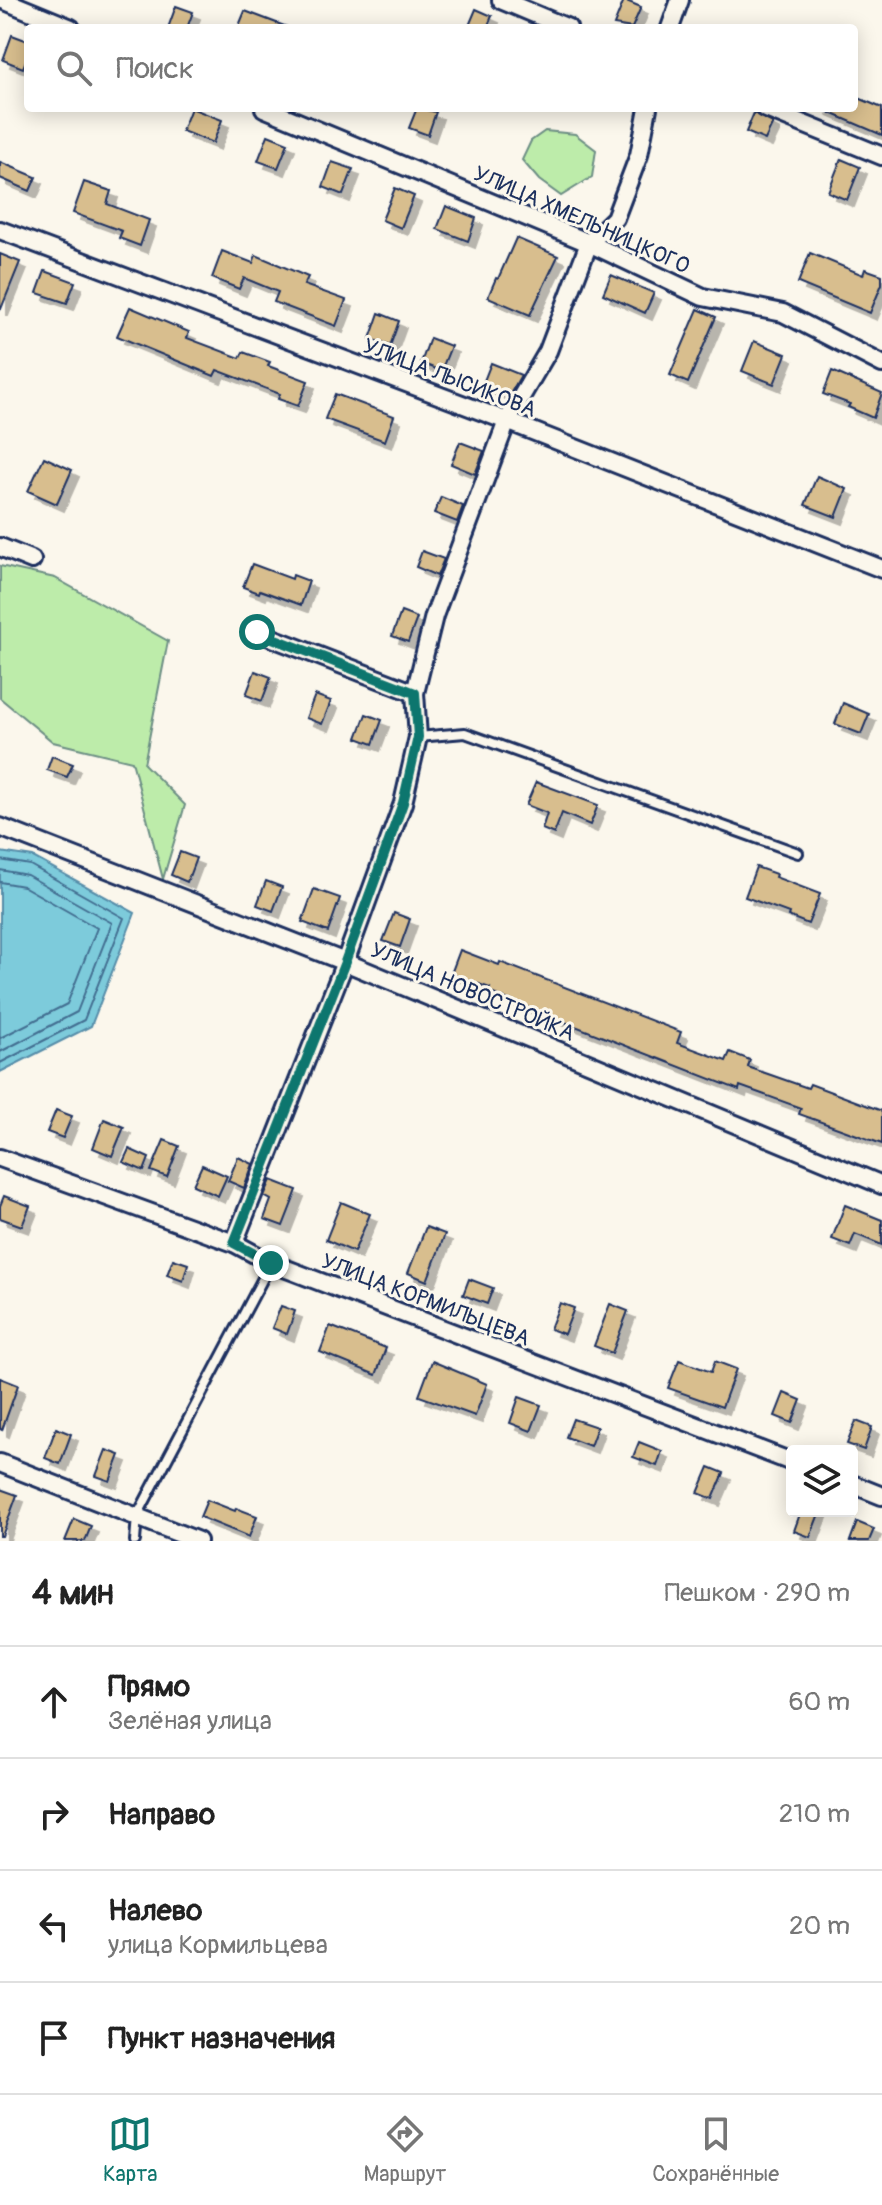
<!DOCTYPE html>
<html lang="ru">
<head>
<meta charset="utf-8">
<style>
  :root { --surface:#fff; --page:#f6f6f6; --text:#222; --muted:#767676; --line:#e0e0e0; --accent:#0f766e }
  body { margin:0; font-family:Pangolin,sans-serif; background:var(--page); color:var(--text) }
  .controls { position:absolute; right:24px; bottom:24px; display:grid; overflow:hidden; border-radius:8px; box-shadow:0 4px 20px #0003 }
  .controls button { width:72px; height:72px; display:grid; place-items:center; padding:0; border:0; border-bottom:2px solid var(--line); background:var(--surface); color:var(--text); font:40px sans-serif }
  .stop { position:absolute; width:24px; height:24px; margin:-18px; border:6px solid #0f766e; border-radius:50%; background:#fff }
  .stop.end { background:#0f766e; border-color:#fff; box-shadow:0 2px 8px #0008 }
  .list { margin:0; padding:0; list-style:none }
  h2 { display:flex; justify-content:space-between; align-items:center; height:104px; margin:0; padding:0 32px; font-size:34px }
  h2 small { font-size:26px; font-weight:400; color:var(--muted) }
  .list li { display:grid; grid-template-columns:52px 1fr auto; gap:24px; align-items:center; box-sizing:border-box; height:112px; padding:0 32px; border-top:2px solid var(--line) }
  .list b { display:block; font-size:30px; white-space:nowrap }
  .list p { margin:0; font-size:26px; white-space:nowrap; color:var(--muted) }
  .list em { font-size:26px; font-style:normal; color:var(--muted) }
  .icon { flex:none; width:44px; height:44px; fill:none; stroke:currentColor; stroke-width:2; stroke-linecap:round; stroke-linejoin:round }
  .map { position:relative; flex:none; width:882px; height:1541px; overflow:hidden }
  .search { position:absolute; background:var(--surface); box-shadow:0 4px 20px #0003; left:24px; right:24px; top:24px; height:88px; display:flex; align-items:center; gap:20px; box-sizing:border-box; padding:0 28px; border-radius:8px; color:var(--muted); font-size:30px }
  .sheet { height:552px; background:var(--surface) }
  nav { display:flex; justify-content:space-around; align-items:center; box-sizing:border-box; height:112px; border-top:2px solid var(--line); background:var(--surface); font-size:22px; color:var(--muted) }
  nav a { display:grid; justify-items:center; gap:4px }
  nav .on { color:var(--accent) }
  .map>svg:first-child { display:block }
  .green { fill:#bdecaa; stroke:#6c8e84; stroke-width:2 }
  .water { fill:#7dcbdb; stroke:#568da9; stroke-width:2 }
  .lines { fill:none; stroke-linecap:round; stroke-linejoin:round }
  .shore { stroke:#426d90; stroke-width:2 }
  .building { fill:#d8be8e; stroke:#1b2f5e; stroke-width:2; filter:url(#shadow) }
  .service-casing { stroke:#1b2f5e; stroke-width:14 }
  .minor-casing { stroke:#1b2f5e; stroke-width:22 }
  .service { stroke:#fbf7ec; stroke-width:8 }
  .minor { stroke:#fbf7ec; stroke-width:16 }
  .route { stroke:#0f766e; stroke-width:10 }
  .labels { text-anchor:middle; stroke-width:6; stroke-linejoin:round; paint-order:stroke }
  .street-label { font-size:22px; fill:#1b2f5e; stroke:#fbf7ec }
</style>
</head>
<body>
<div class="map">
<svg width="882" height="1541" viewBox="0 0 882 1541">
  <defs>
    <filter id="shadow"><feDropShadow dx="7" dy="7" stdDeviation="0" flood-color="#0004"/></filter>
  </defs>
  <rect width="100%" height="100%" fill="#fbf7ec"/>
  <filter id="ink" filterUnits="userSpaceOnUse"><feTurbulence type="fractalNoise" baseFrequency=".0125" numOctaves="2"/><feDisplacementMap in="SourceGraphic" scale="16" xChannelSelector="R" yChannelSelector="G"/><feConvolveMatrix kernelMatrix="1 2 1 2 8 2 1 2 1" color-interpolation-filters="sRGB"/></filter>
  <g filter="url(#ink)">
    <!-- green -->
    <g class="green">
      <path d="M545,131L575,134L596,150L592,177L561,196L539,180L522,160L531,141Z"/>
      <path d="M0,566L55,578L168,641L144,764L185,805L163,879L132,761L53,742L0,698Z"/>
    </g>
    <!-- water -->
    <path class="water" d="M0,852L33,857L135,913L91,1026L0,1072Z"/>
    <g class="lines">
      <!-- shore -->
      <g class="shore">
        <path d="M0,860L30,865L124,918L84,1020L0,1063"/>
        <path d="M0,870L27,875L112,923L77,1012L0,1052"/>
        <path d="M0,882L23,886L97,928L67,1004L0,1038"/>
      </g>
    </g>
    <!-- building -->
    <g class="building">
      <path d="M624,0L641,7L632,28L614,25Z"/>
      <path d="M176,6L193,12L187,28H168Z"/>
      <path d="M476,9L492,16L487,28H468Z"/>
      <path d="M245,11L287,27L286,28H238Z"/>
      <path d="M12,35L28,41V56L23,68L3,60Z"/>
      <path d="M854,96L882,108V135L819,108H854Z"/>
      <path d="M191,108L222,120L213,143L182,131Z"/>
      <path d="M417,108L436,112L428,135L409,128Z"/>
      <path d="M754,113L773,123L765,140L746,132Z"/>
      <path d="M268,135L288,143L278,168L258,161Z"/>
      <path d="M841,159L860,167L847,200L828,192Z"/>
      <path d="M0,162L36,177L30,191L0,178Z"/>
      <path d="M332,162L353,169L343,195L323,187Z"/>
      <path d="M84,182L111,191L107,204L149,220L140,246L119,238L122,231L73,213Z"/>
      <path d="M395,188L414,196L401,228L382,220Z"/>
      <path d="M446,206L476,218L468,241L437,229Z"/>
      <path d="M516,238L558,256L530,315L488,297L496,278L498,279Z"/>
      <path d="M222,251L253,263L256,255L308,277L304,285L346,300L336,326L274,302L278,292L244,278L239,289L212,278Z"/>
      <path d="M810,253L863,275L865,269L882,275V284L870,313L798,283Z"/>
      <path d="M0,254L20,262L1,309H0Z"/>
      <path d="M45,271L75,282L67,303L37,293Z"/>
      <path d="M611,275L654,293L645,313L603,294Z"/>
      <path d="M130,307L189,332L187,338L240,358L243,352L270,362L268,366L308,381L298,406L278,399L280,394L217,370L214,376L117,336Z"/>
      <path d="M698,309L716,317L688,383L670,375Z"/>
      <path d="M379,313L399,321L390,346L370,339Z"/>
      <path d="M430,338L451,346L441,371L421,363Z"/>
      <path d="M754,341L786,354L774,384L742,371Z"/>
      <path d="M491,363L521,375L509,396L482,386Z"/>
      <path d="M832,371L882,393L873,418L848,407L850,404L823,394Z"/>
      <path d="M335,394L394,416L385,441L325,419Z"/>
      <path d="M460,442L484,451L475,474L451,464Z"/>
      <path d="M44,457L72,470L57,504L28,491Z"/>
      <path d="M817,476L847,489L836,517L805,505Z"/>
      <path d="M441,497L463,506L457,522L434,513Z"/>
      <path d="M422,551L444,559L437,576L416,567Z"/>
      <path d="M252,564L292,579L293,575L309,581L301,605L260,590L259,593L243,587Z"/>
      <path d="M401,612L417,618L408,642L392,636Z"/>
      <path d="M255,671L271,677L262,701L246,695Z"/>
      <path d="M315,695L331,701L322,724L306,718Z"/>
      <path d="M843,703L869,714L861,734L835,724Z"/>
      <path d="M366,714L382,720L373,744L357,738Z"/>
      <path d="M52,756L73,764L67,777L47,770Z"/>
      <path d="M536,782L598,805L590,825L562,813L554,834L542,829L547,813L526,805Z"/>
      <path d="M180,852L196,858L187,882L171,875Z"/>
      <path d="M756,867L776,874L775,877L820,894L808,924L788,916L789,913L745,897Z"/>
      <path d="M266,881L282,887L273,911L257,905Z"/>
      <path d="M314,889L340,898L328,932L302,922Z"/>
      <path d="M394,913L410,919L400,947L383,941Z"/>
      <path d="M460,950L499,965L500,962L681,1032L677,1043L726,1061L730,1052L750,1060L748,1067L808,1088L810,1084L882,1111V1144L799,1114L801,1108L740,1086L739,1090L488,992L490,988L451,974Z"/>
      <path d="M56,1110L72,1116L63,1138L47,1132Z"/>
      <path d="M104,1119L124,1127L112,1156L93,1148Z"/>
      <path d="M164,1140L179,1146L167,1177L151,1171Z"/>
      <path d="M129,1149L149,1158L144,1171L123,1162Z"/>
      <path d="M238,1157L253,1164L244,1188L228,1181Z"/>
      <path d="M202,1165L227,1176L218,1196L193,1185Z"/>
      <path d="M271,1180L297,1190L283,1226L264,1219L271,1200L264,1196Z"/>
      <path d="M4,1196L30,1206L22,1226L0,1218V1206Z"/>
      <path d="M341,1202L370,1214L354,1252L326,1240Z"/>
      <path d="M845,1205L882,1220V1245L855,1234L850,1246L832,1239Z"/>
      <path d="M426,1227L445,1234L427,1281L408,1273Z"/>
      <path d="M173,1259L188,1264L183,1281L167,1275Z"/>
      <path d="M469,1279L493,1288L487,1304L463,1295Z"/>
      <path d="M560,1303L574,1308L564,1334L550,1329Z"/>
      <path d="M610,1304L628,1311L612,1353L594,1346Z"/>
      <path d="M281,1306L295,1311L287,1334L272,1328Z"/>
      <path d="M330,1326L386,1348L376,1375L320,1352Z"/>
      <path d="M679,1360L711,1372L715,1361L736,1369L722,1407L668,1388Z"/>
      <path d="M432,1361L487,1384L475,1416L419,1396Z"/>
      <path d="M0,1378L18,1385L2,1430L0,1429Z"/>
      <path d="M784,1393L801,1400L792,1423L775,1416Z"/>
      <path d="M519,1397L541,1405L531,1431L510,1423Z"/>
      <path d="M573,1419L597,1427L590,1446L566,1437Z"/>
      <path d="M856,1421L872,1427L864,1450L847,1444Z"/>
      <path d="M56,1428L71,1434L60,1464L45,1458Z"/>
      <path d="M639,1442L662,1451L657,1466L633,1457Z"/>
      <path d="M106,1450L120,1455L110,1481L96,1476Z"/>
      <path d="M709,1467L724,1473L713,1499L698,1493Z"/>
      <path d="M0,1489L17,1495L2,1536H0Z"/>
      <path d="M207,1500L235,1511L236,1508L257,1516L249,1537L200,1517Z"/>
      <path d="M801,1511H820L810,1537L794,1531Z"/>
      <path d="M74,1519L91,1526L85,1541H65Z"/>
      <path d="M857,1522L874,1529L869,1541H850Z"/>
    </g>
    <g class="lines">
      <defs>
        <g id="service">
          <path d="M418,737L465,733L798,853"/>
          <path d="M135,1541L137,1516L271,1263"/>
        </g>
        <g id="minor">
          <path d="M3,0L71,28"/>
          <path d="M501,0L568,28"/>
          <path d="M670,28L680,0"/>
          <path d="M264,108L589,243L703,297L783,313L882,364"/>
          <path d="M764,108L882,156"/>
          <path d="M0,230L507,421L882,569"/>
          <path d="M0,547L32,560"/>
          <path d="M257,632L415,693"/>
          <path d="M0,827L345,962L882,1185"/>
          <path d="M0,1158L234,1243L271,1263L792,1462"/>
          <path d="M234,1243L345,962L403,803L418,737L415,693L434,616L507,421L548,351L589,243L615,218L639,155L648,108"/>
          <path d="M0,1463L198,1541"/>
          <path d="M852,1484L882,1496"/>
        </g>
      </defs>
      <!-- service casing -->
      <use href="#service" class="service-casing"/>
      <!-- minor casing -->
      <use href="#minor" class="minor-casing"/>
      <!-- service -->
      <use href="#service" class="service"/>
      <!-- minor -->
      <use href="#minor" class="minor"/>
    </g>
  </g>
  <g class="lines" filter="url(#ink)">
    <!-- route -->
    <path class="route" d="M257,632L415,693L418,737L403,803L345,962L234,1243L271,1263"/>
  </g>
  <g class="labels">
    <!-- street labels -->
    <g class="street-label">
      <text transform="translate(582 219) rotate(24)" y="8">УЛИЦА ХМЕЛЬНИЦКОГО</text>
      <text transform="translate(450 377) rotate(21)" y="8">УЛИЦА ЛЫСИКОВА</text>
      <text transform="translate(473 991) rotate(23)" y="8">УЛИЦА НОВОСТРОЙКА</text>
      <text transform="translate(426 1299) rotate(21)" y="8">УЛИЦА КОРМИЛЬЦЕВА</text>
    </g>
  </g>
</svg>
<div class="controls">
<button><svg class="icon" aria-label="layers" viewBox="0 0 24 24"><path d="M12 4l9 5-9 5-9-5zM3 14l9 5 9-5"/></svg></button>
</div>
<div class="stop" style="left:257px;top:632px"></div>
<div class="stop end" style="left:271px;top:1263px"></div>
<div class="search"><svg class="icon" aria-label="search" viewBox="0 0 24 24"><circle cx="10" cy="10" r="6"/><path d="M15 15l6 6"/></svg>Поиск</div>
</div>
<section class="sheet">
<h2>4 мин<small>Пешком · 290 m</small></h2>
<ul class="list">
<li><svg class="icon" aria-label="ahead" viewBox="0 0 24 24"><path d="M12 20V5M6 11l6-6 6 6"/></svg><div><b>Прямо</b><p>Зелёная улица</p></div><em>60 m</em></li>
<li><svg class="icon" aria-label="right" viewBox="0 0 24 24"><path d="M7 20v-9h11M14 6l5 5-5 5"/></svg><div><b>Направо</b></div><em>210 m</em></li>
<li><svg class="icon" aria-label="left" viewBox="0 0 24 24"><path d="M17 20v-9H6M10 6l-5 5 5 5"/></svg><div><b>Налево</b><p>улица Кормильцева</p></div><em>20 m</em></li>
<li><svg class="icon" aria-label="arrive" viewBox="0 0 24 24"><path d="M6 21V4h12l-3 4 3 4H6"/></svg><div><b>Пункт назначения</b></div></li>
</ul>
</section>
<nav>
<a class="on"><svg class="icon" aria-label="map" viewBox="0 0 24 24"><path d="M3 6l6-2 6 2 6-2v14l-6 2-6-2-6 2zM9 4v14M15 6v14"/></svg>Карта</a>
<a><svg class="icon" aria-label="directions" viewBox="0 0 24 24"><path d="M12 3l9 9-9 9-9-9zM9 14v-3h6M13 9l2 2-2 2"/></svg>Маршрут</a>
<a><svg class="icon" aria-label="saved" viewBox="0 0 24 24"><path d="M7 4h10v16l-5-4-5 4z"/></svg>Сохранённые</a>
</nav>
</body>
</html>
